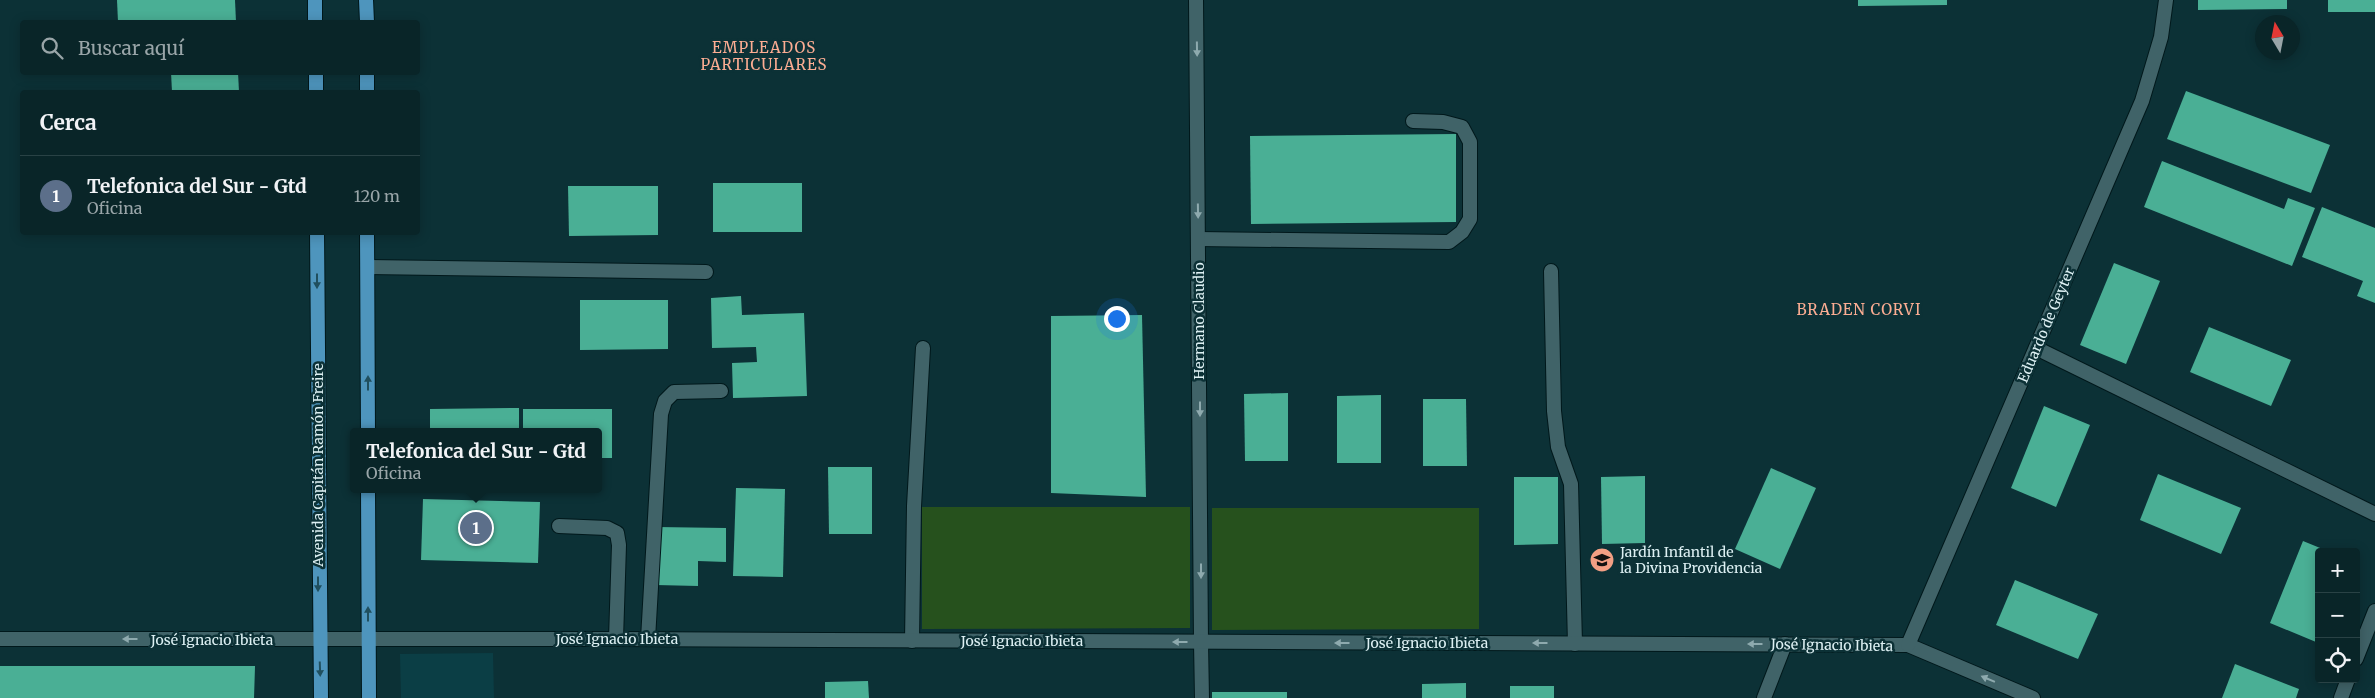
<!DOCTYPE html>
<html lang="es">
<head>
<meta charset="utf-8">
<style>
  :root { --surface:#092528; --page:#122d30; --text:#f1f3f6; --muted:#99a5a8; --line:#294245; --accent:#f39f84 }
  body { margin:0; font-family:Merriweather,serif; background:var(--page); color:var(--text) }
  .controls { position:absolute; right:15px; bottom:15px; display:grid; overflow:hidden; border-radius:5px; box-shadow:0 2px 12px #0003 }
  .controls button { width:45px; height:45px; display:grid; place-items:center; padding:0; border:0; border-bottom:1px solid var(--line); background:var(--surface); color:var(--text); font:25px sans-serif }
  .compass { position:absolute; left:2255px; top:15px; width:45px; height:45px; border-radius:50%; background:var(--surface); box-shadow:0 2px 12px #0003; rotate:350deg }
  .you { position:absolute; left:1116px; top:318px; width:18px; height:18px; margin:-12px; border:4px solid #fff; border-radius:50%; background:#1a73e8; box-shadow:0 0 0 8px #1a73e833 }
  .badge { display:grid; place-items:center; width:32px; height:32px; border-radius:50%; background:var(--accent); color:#fff; font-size:16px; font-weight:700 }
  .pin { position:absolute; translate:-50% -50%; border:2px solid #fff; box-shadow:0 1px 5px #0006 }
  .popup { position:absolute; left:350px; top:428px; width:252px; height:65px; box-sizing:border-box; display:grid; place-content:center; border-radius:5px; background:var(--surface); filter:drop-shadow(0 1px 4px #0005); font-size:16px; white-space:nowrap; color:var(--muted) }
  .popup b { font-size:19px; color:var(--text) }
  .popup::after { content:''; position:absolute; left:50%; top:100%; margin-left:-10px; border:10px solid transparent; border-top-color:var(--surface) }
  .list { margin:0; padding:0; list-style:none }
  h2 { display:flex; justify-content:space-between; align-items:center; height:65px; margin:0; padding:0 20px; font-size:21px }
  h2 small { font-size:16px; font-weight:400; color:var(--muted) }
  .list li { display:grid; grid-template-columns:32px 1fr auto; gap:15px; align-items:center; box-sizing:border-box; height:80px; padding:0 20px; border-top:1px solid var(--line) }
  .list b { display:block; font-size:19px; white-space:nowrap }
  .list p { margin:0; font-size:16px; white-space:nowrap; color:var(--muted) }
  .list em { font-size:16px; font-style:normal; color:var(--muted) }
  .icon { flex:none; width:28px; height:28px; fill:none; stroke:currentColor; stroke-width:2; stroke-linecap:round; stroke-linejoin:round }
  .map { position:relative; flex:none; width:2375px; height:698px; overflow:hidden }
  .search { position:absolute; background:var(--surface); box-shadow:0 2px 12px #0003; left:20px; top:20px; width:400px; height:55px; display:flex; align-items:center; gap:12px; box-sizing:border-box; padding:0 18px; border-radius:5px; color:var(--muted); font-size:19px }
  .panel { position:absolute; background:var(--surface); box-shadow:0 2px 12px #0003; left:20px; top:90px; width:400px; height:145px; border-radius:5px }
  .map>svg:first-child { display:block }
  .built { fill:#0b3e45 }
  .green { fill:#26511d }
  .building { fill:#4aaf95 }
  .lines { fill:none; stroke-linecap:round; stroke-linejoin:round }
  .service-casing { stroke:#00181b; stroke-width:16 }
  .minor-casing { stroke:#00181b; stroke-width:16 }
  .primary-casing { stroke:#00181b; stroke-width:16 }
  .service { stroke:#406368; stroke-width:14 }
  .minor { stroke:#406368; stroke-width:14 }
  .primary { stroke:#4e95bd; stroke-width:14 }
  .oneway { fill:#8eaaae }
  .oneway2 { fill:#204f5e }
  .labels { text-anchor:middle; stroke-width:5; stroke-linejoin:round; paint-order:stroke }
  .street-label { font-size:14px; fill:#ddf0f3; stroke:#0c3136 }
  .poi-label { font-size:14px; fill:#ddf0f3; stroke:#0c3136; text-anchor:start }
  .neighbourhood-label { font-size:15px; letter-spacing:1px; fill:#fcad93; stroke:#0c3136 }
</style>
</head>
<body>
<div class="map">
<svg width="2375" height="698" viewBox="0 0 2375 698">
  <rect width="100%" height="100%" fill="#0c3136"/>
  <!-- built -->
  <path class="built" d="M493,653L494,698H401L400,654Z"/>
  <!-- green -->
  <g class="green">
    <path d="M922,507H1190V628L922,629Z"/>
    <path d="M1212,508H1479V629L1212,630Z"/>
  </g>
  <!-- building -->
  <g class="building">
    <path d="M117,0H235L236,22H118Z"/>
    <path d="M1858,0H1947V5L1858,6Z"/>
    <path d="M2198,0H2287V9L2198,10Z"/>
    <rect x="2328" y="0" width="47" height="12"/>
    <path d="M171,72H238L239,92H172Z"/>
    <path d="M2186,91L2330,145L2311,193L2167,139Z"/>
    <path d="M1456,134V222L1251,224L1250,136Z"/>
    <path d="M2162,161L2284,209L2288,198L2315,208L2292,266L2144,207Z"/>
    <rect x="713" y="183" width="89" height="49"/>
    <path d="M568,186H658V235L569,236Z"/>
    <path d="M2322,207L2375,228V303L2357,296L2363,281L2302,257Z"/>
    <path d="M2114,263L2160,281L2126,364L2080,345Z"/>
    <path d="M741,296L742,315L804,313L807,396L733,398L732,363L757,362L756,347L712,348L711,298Z"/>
    <path d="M580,300H668V349L580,350Z"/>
    <path d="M1142,315L1146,497L1051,493V316Z"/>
    <path d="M2209,327L2291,360L2271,406L2190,372Z"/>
    <path d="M1288,393V461H1245L1244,394Z"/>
    <path d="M1381,395V463H1337V396Z"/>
    <path d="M1423,399H1466L1467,466H1423Z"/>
    <path d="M2044,406L2090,425L2056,507L2011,488Z"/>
    <path d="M519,408V432H430V409Z"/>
    <path d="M523,409H612V458H598V432H523Z"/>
    <path d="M828,467H872V534H829Z"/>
    <path d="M1771,468L1816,488L1780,569L1735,549Z"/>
    <path d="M2158,474L2241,508L2221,554L2140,520Z"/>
    <path d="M1645,476V543L1602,544L1601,477Z"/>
    <path d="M1514,477H1558V544L1514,545Z"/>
    <path d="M736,488L785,489L783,577L733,576Z"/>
    <path d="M423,499L540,502L538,563L421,560Z"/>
    <path d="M657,527L726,528V562L698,561V586L656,585Z"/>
    <path d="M2303,541L2330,552H2319V634L2316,642L2270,623Z"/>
    <path d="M2015,580L2098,614L2078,659L1996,625Z"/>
    <path d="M2235,664L2299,689L2296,698H2222Z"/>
    <path d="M0,666H255L254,698H0Z"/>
    <path d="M868,681L869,698H825V682Z"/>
    <path d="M1466,683V698H1422V684Z"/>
    <rect x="1510" y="686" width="44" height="12"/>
    <rect x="1212" y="692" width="75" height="6"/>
  </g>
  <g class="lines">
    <defs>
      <g id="service">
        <path d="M1198,239L1449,242L1462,232L1470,219V142L1462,127L1443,122L1413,121"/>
        <path d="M368,267L706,272"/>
        <path d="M1551,271L1554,411L1558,447L1571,484L1575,644"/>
        <path d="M559,526L607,528L617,533L619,545L616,639"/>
        <path d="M648,639L661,414L665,401L674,392L721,391"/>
        <path d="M912,641L914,506L923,348"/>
        <path d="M1201,642L1202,698"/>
      </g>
      <g id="minor">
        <path d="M1196,0L1201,642"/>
        <path d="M2036,348L2375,514"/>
        <path d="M0,639H616L1908,645L2033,698"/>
        <path d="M1908,645L2142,101L2161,37L2166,0"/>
        <path d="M2356,659L2375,611"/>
        <path d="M1764,698L1785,644"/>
        <path d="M2341,698L2348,679"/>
      </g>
      <g id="primary">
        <path d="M315,0V22"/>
        <path d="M366,0L367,22"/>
        <path d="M316,72V92"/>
        <path d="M367,72V92"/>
        <path d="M317,232L321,698"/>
        <path d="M367,232L368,432"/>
        <path d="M368,489L369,698"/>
      </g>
    </defs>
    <!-- service casing -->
    <use href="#service" class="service-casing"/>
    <!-- minor casing -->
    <use href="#minor" class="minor-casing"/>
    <!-- primary casing -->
    <use href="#primary" class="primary-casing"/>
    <!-- service -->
    <use href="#service" class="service"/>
    <!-- minor -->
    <use href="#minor" class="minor"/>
    <!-- primary -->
    <use href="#primary" class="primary"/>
  </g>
  <!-- one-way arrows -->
  <defs><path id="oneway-solid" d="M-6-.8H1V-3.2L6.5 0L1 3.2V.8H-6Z" transform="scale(1.25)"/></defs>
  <g class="oneway">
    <use href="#oneway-solid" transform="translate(1197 49) rotate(89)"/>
    <use href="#oneway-solid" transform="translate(1198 211) rotate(89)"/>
    <use href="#oneway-solid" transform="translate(1200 409) rotate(90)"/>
    <use href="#oneway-solid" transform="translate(1201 571) rotate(90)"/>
    <use href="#oneway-solid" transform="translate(130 639) rotate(-180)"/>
    <use href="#oneway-solid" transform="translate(1180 642) rotate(-180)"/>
    <use href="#oneway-solid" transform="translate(1342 643) rotate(-180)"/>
    <use href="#oneway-solid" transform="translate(1540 643) rotate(-180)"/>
    <use href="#oneway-solid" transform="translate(1755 644) rotate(-180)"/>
    <use href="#oneway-solid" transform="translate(1988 679) rotate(-157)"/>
  </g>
  <g class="oneway2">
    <use href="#oneway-solid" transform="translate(317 281) rotate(90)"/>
    <use href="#oneway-solid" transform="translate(368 383) rotate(-90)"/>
    <use href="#oneway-solid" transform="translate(318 584) rotate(90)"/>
    <use href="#oneway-solid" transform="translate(368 614) rotate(-90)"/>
    <use href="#oneway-solid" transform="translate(320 669) rotate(88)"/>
  </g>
  <!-- icons -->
  <defs>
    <symbol id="school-disc" viewBox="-11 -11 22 22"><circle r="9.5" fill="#f39f84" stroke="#0c3136"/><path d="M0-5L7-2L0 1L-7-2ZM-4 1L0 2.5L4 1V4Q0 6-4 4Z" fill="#111"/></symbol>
  </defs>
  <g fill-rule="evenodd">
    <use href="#school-disc" x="1588" y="546" width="28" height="28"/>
  </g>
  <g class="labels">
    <!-- street labels -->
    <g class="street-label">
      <text transform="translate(1199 321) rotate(-90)" y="5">Hermano Claudio</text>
      <text transform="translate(2046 325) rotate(-67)" y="5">Eduardo de Geyter</text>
      <text transform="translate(318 465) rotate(-90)" y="5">Avenida Capitán Ramón Freire</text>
      <text x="617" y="644">José Ignacio Ibieta</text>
      <text x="212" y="645">José Ignacio Ibieta</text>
      <text x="1022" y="646">José Ignacio Ibieta</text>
      <text x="1427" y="648">José Ignacio Ibieta</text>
      <text transform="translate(1832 645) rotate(1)" y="5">José Ignacio Ibieta</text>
    </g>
    <!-- poi labels -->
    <g class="poi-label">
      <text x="1620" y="557">Jardín Infantil de<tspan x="1620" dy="16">la Divina Providencia</tspan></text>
    </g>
    <!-- neighbourhood labels -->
    <g class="neighbourhood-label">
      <text x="764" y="53">EMPLEADOS<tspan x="764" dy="17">PARTICULARES</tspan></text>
      <text x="1859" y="315">BRADEN CORVI</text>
    </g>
  </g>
</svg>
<div class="controls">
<button>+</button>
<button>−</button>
<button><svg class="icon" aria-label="locate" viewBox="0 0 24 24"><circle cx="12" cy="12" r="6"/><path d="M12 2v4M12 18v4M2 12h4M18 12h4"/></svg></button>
</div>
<svg class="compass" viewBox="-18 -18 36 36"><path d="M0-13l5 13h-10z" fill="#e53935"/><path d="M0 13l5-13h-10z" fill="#99a5a8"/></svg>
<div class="you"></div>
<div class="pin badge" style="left:476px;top:528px;background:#5c6f8a">1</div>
<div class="popup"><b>Telefonica del Sur - Gtd</b>Oficina</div>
<div class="search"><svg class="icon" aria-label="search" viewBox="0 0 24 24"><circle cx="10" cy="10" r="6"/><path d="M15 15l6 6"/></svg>Buscar aquí</div>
<section class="panel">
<h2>Cerca<small></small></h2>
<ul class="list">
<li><span class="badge" style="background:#5c6f8a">1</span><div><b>Telefonica del Sur - Gtd</b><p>Oficina</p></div><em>120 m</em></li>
</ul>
</section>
</div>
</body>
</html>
